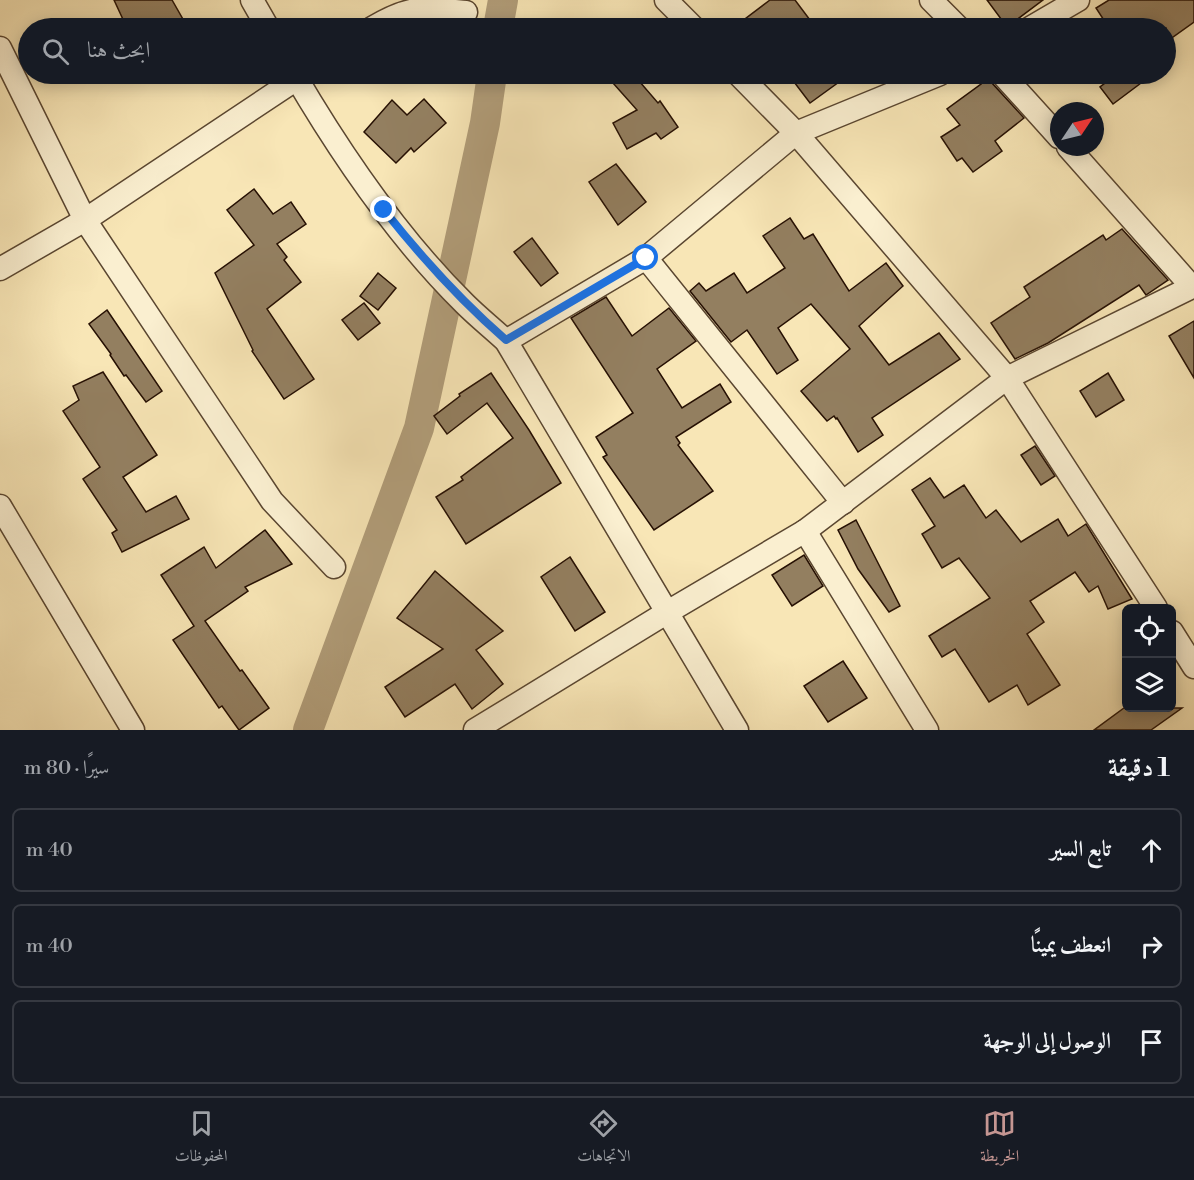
<!DOCTYPE html>
<html lang="ar">
<head>
<meta charset="utf-8">
<style>
  :root { --surface:#171b24; --page:#242831; --text:#f1f3f6; --muted:#9ea1a6; --line:#363941; --accent:#c59692 }
  body { margin:0; font-family:"Libre Bodoni",Amiri,serif; background:var(--page); color:var(--text); direction:rtl }
  .controls { position:absolute; right:18px; bottom:18px; display:grid; overflow:hidden; border-radius:9px; box-shadow:0 3px 15px #0003 }
  .controls button { width:54px; height:54px; display:grid; place-items:center; padding:0; border:0; border-bottom:2px solid var(--line); background:var(--surface); color:var(--text); font:30px sans-serif }
  .compass { position:absolute; left:1050px; top:102px; width:54px; height:54px; border-radius:50%; background:var(--surface); box-shadow:0 3px 15px #0003; rotate:55deg }
  .stop { position:absolute; width:18px; height:18px; margin:-14px; border:4px solid #1a73e8; border-radius:50%; background:#fff }
  .stop.end { background:#1a73e8; border-color:#fff; box-shadow:0 2px 6px #0008 }
  .list { margin:0; padding:0; list-style:none }
  h2 { display:flex; justify-content:space-between; align-items:center; height:78px; margin:0; padding:0 24px; font-size:26px }
  h2 small { font-size:20px; font-weight:400; color:var(--muted) }
  .list li { display:grid; grid-template-columns:39px 1fr auto; gap:18px; align-items:center; box-sizing:border-box; height:84px; margin:0 12px 12px; padding:0 12px; border:2px solid var(--line); border-radius:9px }
  .list b { display:block; font-size:22px; white-space:nowrap }
  .list em { font-size:20px; font-style:normal; color:var(--muted) }
  .icon { flex:none; width:33px; height:33px; fill:none; stroke:currentColor; stroke-width:2; stroke-linecap:round; stroke-linejoin:round }
  .map { position:relative; flex:none; width:1194px; height:730px; overflow:hidden; direction:ltr }
  .search { position:absolute; background:var(--surface); box-shadow:0 3px 15px #0003; left:18px; right:18px; top:18px; height:66px; display:flex; align-items:center; gap:15px; box-sizing:border-box; padding:0 21px; border-radius:33px; color:var(--muted); font-size:22px }
  .sheet { height:366px; background:var(--surface) }
  nav { display:flex; justify-content:space-around; align-items:center; box-sizing:border-box; height:84px; border-top:2px solid var(--line); background:var(--surface); font-size:16px; color:var(--muted) }
  nav a { display:grid; justify-items:center; gap:3px }
  nav .on { color:var(--accent) }
  .map>svg:first-child { display:block }
  .lines { fill:none; stroke-linecap:round; stroke-linejoin:round }
  .canal { stroke:#b19d79; stroke-width:30 }
  .building { fill:#937f60; stroke:#261003; stroke-width:1.5 }
  .street-casing { stroke:#5a4630; stroke-width:25 }
  .street { stroke:#faefd0; stroke-width:22 }
  .route { stroke:#1a73e8; stroke-width:8 }
</style>
</head>
<body>
<div class="map">
<svg width="1194" height="730" viewBox="0 0 1194 730">
  <rect width="100%" height="100%" fill="#f8e6b6"/>
  <filter id="stains"><feTurbulence type="fractalNoise" baseFrequency=".00333" numOctaves="4"/><feColorMatrix values="0 0 0 0 .2 0 0 0 0 .09 0 0 0 0 .02 0 0 0 .5 -.17"/></filter>
  <radialGradient id="worn" r=".72"><stop offset=".6" stop-color="#630" stop-opacity="0"/><stop offset="1" stop-color="#630" stop-opacity=".3"/></radialGradient>
  <g class="lines">
    <!-- canal -->
    <g class="canal">
      <path d="M498,28L503,0"/>
      <path d="M308,730L419,428L485,123L492,74"/>
    </g>
  </g>
  <!-- building -->
  <g class="building">
    <path d="M114,0H172L188,28H127Z"/>
    <path d="M770,0H795L816,28H733Z"/>
    <path d="M987,0H1043L1007,27Z"/>
    <path d="M1109,0H1194V22L1166,42V28H1109L1096,8Z"/>
    <path d="M605,74H633L658,103L660,101L678,127L661,139L656,133L627,149L613,123L637,110Z"/>
    <path d="M788,74H850L810,103Z"/>
    <path d="M974,74H989L992,83L1024,118L995,141L1002,151L973,172L962,158L957,161L941,137L960,125L947,109L981,84Z"/>
    <path d="M1117,74H1153L1113,104L1100,87Z"/>
    <path d="M424,99L446,123L414,152L411,148L396,163L364,132L392,100L407,115Z"/>
    <path d="M616,164L646,202L618,225L589,182Z"/>
    <path d="M254,189L273,214L291,202L306,224L277,244L287,257L284,260L301,282L267,309L314,379L284,399L252,351L253,350L215,273L254,245L227,210Z"/>
    <path d="M790,218L804,239L813,234L849,291L886,263L903,286L859,326L889,365L939,333L960,359L872,418L883,435L858,452L837,418L836,419L834,416L827,421L801,391L850,349L811,304L778,328L798,360L777,374L747,330L731,342L690,291L699,283L706,291L734,273L747,293L785,268L763,236Z"/>
    <path d="M1122,229L1168,280L1146,295L1139,285L1048,343L1015,359L991,323L1030,297L1024,287L1103,235L1106,240Z"/>
    <path d="M532,238L558,273L541,286L514,252Z"/>
    <path d="M378,273L396,288L378,310L360,296Z"/>
    <path d="M606,297L632,336L669,308L696,341L657,369L682,408L720,384L731,402L676,437L680,443L678,445L713,491L654,530L603,457L607,455L596,437L633,413L571,318Z"/>
    <path d="M364,303L380,323L358,340L342,320Z"/>
    <path d="M107,310L162,391L146,402L126,375L124,376L110,355L111,354L89,324Z"/>
    <path d="M1194,321V378L1169,336Z"/>
    <path d="M103,372L157,455L123,477L146,512L176,496L189,519L122,552L112,533L117,530L83,479L100,467L63,411L79,400L73,386Z"/>
    <path d="M491,373L529,430L561,483L466,544L436,497L463,480L461,477L513,438L487,403L447,434L434,416L460,396L459,394Z"/>
    <path d="M1108,373L1124,400L1096,417L1080,391Z"/>
    <path d="M1035,446L1055,476L1041,485L1021,455Z"/>
    <path d="M930,478L944,498L964,485L986,518L996,510L1021,542L1058,519L1068,536L1086,524L1132,599L1108,609L1098,586L1089,592L1075,572L1030,601L1044,622L1027,634L1060,685L1028,705L1017,685L989,702L955,649L942,657L929,636L990,598L959,558L942,568L922,534L935,526L912,490Z"/>
    <path d="M856,520L900,606L889,612L858,569L838,530Z"/>
    <path d="M265,530L292,564L245,587L248,591L205,621L240,671L242,670L269,708L239,730L222,706L219,708L173,640L194,626L161,575L204,547L216,568Z"/>
    <path d="M804,555L823,586L792,606L772,575Z"/>
    <path d="M570,557L605,612L575,631L541,577Z"/>
    <path d="M435,571L503,631L476,650L503,684L472,709L455,684L405,717L385,687L443,649L397,618Z"/>
    <path d="M843,661L867,698L828,722L804,686Z"/>
    <path d="M1124,708H1182L1151,730H1094Z"/>
  </g>
  <g class="lines">
    <defs>
      <g id="street">
        <path d="M252,0L268,28"/>
        <path d="M666,0L694,28"/>
        <path d="M931,0L959,28"/>
        <path d="M372,28C411,5 422,8 466,12"/>
        <path d="M1030,28L1078,0"/>
        <path d="M0,48L85,220L272,501L334,567"/>
        <path d="M294,74C342,156 397,237 465,304C478,317 492,328 506,341L737,730"/>
        <path d="M738,74L796,133L1007,378L1156,608"/>
        <path d="M1002,74L1059,137"/>
        <path d="M1068,147L1192,287"/>
        <path d="M646,258L843,503"/>
        <path d="M0,269L85,220L304,74"/>
        <path d="M506,341L646,258L796,133L940,74"/>
        <path d="M0,506L133,730"/>
        <path d="M805,531L927,730"/>
        <path d="M1172,632L1194,667"/>
        <path d="M475,730L666,613L805,531L1007,378L1194,286"/>
      </g>
    </defs>
    <!-- street casing -->
    <use href="#street" class="street-casing"/>
    <!-- street -->
    <use href="#street" class="street"/>
  </g>
  <g class="lines">
    <!-- route -->
    <path class="route" d="M384,210C422,258 460,300 506,340L646,258"/>
  </g>
  <rect width="100%" height="100%" filter="url(#stains)"/>
  <rect width="100%" height="100%" fill="url(#worn)"/>
</svg>
<div class="controls">
<button><svg class="icon" aria-label="locate" viewBox="0 0 24 24"><circle cx="12" cy="12" r="6"/><path d="M12 2v4M12 18v4M2 12h4M18 12h4"/></svg></button>
<button><svg class="icon" aria-label="layers" viewBox="0 0 24 24"><path d="M12 4l9 5-9 5-9-5zM3 14l9 5 9-5"/></svg></button>
</div>
<svg class="compass" viewBox="-18 -18 36 36"><path d="M0-13l5 13h-10z" fill="#e53935"/><path d="M0 13l5-13h-10z" fill="#9ea1a6"/></svg>
<div class="stop" style="left:646px;top:258px"></div>
<div class="stop end" style="left:384px;top:210px"></div>
<div class="search"><svg class="icon" aria-label="search" viewBox="0 0 24 24"><circle cx="10" cy="10" r="6"/><path d="M15 15l6 6"/></svg>ابحث هنا</div>
</div>
<section class="sheet">
<h2>1 دقيقة<small>سيرًا · 80 m</small></h2>
<ul class="list">
<li><svg class="icon" aria-label="ahead" viewBox="0 0 24 24"><path d="M12 20V5M6 11l6-6 6 6"/></svg><div><b>تابع السير</b></div><em>40 m</em></li>
<li><svg class="icon" aria-label="right" viewBox="0 0 24 24"><path d="M7 20v-9h11M14 6l5 5-5 5"/></svg><div><b>انعطف يمينًا</b></div><em>40 m</em></li>
<li><svg class="icon" aria-label="arrive" viewBox="0 0 24 24"><path d="M6 21V4h12l-3 4 3 4H6"/></svg><div><b>الوصول إلى الوجهة</b></div></li>
</ul>
</section>
<nav>
<a class="on"><svg class="icon" aria-label="map" viewBox="0 0 24 24"><path d="M3 6l6-2 6 2 6-2v14l-6 2-6-2-6 2zM9 4v14M15 6v14"/></svg>الخريطة</a>
<a><svg class="icon" aria-label="directions" viewBox="0 0 24 24"><path d="M12 3l9 9-9 9-9-9zM9 14v-3h6M13 9l2 2-2 2"/></svg>الاتجاهات</a>
<a><svg class="icon" aria-label="saved" viewBox="0 0 24 24"><path d="M7 4h10v16l-5-4-5 4z"/></svg>المحفوظات</a>
</nav>
</body>
</html>
